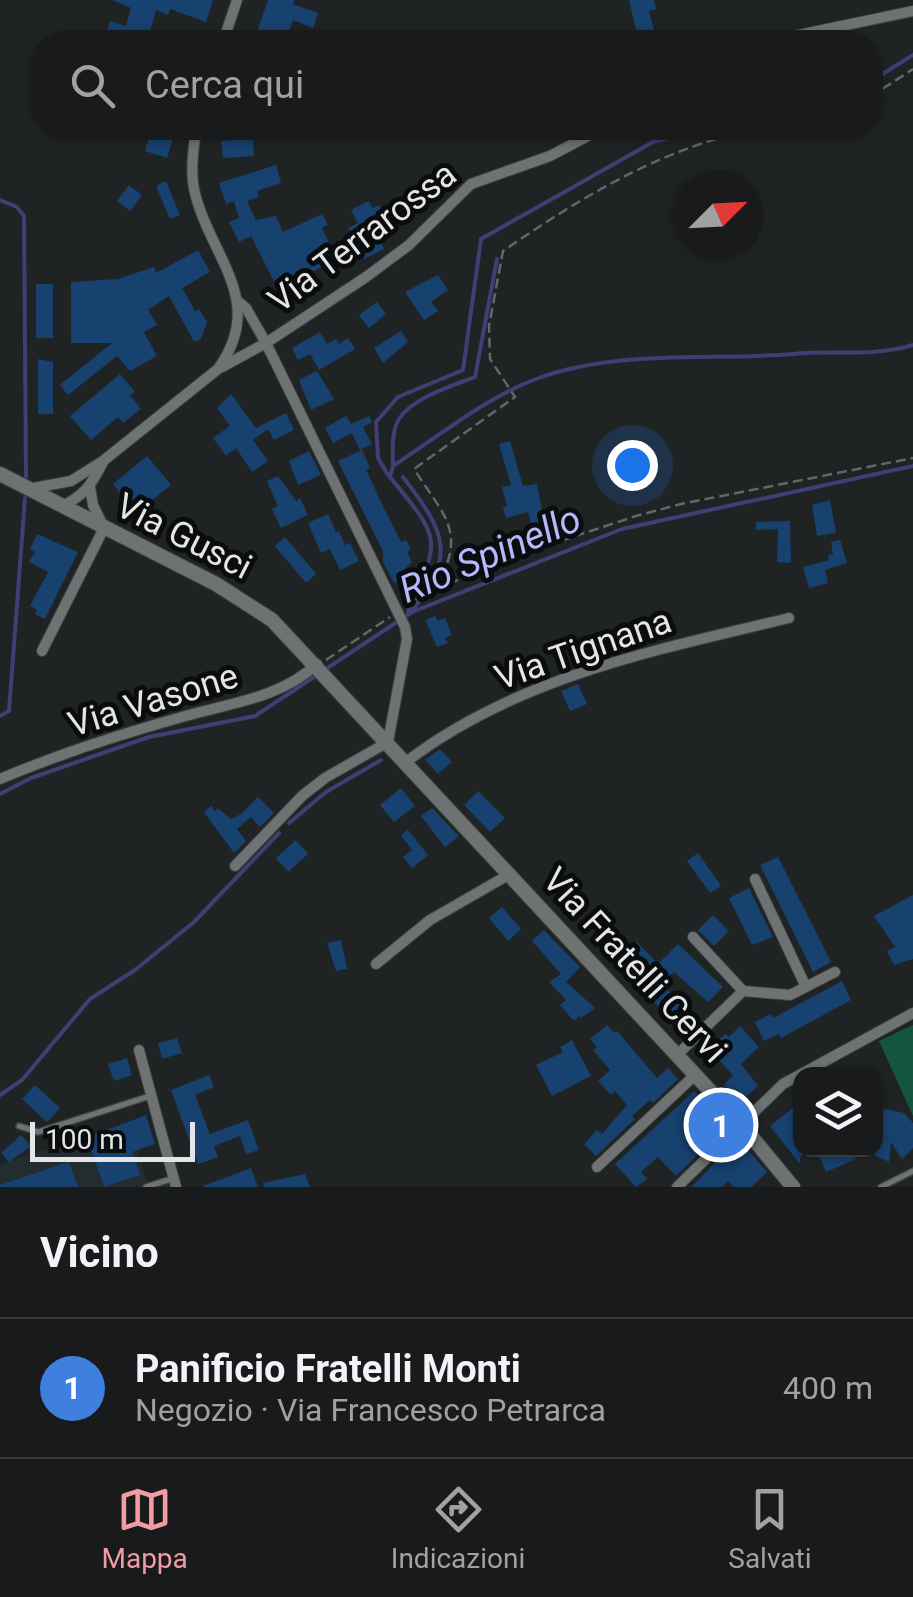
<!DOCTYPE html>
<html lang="it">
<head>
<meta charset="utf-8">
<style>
  :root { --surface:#181a1b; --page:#212324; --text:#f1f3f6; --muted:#9fa1a3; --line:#36383a; --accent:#f49aa3 }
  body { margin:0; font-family:Roboto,sans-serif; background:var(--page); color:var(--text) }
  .controls { position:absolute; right:30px; bottom:30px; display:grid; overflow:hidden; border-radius:20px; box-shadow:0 2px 8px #0004 }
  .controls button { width:90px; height:90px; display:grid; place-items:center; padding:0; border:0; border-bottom:2px solid var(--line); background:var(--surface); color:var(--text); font:50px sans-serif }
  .compass { position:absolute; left:673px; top:170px; width:90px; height:90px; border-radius:50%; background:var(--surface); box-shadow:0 2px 8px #0004; rotate:66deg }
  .scale { position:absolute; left:30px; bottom:25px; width:165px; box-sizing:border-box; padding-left:10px; border:5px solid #e3e5e6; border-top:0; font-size:28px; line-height:35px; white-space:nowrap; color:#e3e5e6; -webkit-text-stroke:8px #0b0c0d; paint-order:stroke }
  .you { position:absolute; left:632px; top:465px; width:35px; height:35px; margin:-25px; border:8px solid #fff; border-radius:50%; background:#1a73e8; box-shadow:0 0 0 15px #1a73e833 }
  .badge { display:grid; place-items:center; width:65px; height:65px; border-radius:50%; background:var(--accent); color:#fff; font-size:32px; font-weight:700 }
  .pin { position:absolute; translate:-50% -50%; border:5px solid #fff; box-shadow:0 2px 10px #0006 }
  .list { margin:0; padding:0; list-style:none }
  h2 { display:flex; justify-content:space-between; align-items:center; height:130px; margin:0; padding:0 40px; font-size:42px }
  h2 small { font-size:32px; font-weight:400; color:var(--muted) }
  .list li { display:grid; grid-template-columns:65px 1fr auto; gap:30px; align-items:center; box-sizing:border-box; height:140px; padding:0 40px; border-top:2px solid var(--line) }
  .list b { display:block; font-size:38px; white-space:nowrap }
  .list p { margin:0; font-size:32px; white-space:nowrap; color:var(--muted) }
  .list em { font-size:32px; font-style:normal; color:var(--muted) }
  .icon { flex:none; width:55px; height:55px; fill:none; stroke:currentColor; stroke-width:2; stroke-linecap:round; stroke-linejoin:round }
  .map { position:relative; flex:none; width:913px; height:1187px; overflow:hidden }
  .search { position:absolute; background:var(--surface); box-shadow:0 2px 8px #0004; left:30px; right:30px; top:30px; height:110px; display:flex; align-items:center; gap:25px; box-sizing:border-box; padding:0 35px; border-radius:40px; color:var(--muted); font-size:38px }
  .sheet { height:270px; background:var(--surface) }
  nav { display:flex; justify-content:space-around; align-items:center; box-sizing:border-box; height:140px; border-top:2px solid var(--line); background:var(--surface); font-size:28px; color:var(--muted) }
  nav a { display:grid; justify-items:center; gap:5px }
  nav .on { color:var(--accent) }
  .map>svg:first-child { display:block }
  .built { fill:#232d30 }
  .green { fill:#14563d }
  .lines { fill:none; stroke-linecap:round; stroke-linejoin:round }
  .stream { stroke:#413e76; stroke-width:4 }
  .building { fill:#17416f }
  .lane-casing { stroke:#3e4041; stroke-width:8 }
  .street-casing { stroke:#3e4041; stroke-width:12 }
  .secondary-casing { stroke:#3e4041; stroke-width:16 }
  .path { stroke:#646667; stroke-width:2.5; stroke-dasharray:10 5; stroke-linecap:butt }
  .lane { stroke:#6e7273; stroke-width:5 }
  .street { stroke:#6e7273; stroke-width:10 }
  .secondary { stroke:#6e7273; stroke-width:14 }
  .labels { text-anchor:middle; stroke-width:10; stroke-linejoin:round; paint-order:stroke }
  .street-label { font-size:35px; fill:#e3e5e6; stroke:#0b0c0d }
  .water-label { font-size:38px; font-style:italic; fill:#b6b7fc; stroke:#0b0c0d }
</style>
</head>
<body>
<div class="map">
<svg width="913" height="1187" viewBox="0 0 913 1187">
  <rect width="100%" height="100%" fill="#202324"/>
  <!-- built -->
  <path class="built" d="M129,1122L148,1185L168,1179L170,1187H0V1164Z"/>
  <!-- green -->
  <path class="green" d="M913,1025V1116L879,1041Z"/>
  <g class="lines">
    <!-- stream -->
    <g class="stream">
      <path d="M870,82L913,55"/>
      <path d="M0,200L17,207L24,216L26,477"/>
      <path d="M393,466C393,452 391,431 399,419C412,398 454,385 475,377L497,259"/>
      <path d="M388,475L378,458L376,422L398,397L463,370L481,239L653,142L707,128"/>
      <path d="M403,477C420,500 448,532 439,563C435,579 421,597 412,612"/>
      <path d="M408,612C441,537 442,541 390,477L393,466C439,436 485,398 536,379C616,349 709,361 793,354C833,350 874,357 913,345"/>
      <path d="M0,716L9,711L25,498"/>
      <path d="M0,794L31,778L149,737L255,716L412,612L622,529L913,466"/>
      <path d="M289,823L326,792L381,760"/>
      <path d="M0,1095L22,1080L90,999L135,970L194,922L279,833"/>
    </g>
  </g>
  <!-- building -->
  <g class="building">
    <path d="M112,0H213L206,22L170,9L168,15L156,10L147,42H134L106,34L110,21L126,26L131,8Z"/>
    <path d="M268,0H295L293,4L318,13L313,28L293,20L285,42H270L255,37Z"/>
    <path d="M629,0H654L656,9L649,11L657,42H639Z"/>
    <path d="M152,128L174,135L167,158L145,151Z"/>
    <path d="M253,138L254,156L223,158L221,141Z"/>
    <path d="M276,165L281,183L257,191L259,197L247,201L256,220L276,216L283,232L322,214L328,225L322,228L337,260L311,272L316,282L303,293L284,301L251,236L239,242L229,222L239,218L234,201L226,204L219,183Z"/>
    <path d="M166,181L180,215L170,219L157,189L158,185Z"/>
    <path d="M129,185L142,195L130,211L117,201Z"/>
    <path d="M369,201L372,208L379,205L388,222L374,229L384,249L364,259L348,228L358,223L351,210Z"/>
    <path d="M198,250L210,272L182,288L195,311L199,309L207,322L201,339L194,342L169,296L148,310L157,325L144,332L157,356L130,371L117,356L68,395L60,385L112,343H71V282L118,279L154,267L156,273Z"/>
    <path d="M438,275L448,290L431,302L438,311L424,320L405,292Z"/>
    <rect x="36" y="284" width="17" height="54"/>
    <path d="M377,302L386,314L369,328L359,315Z"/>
    <path d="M401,331L408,342L383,363L374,348Z"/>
    <path d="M320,332L327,344L336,339L339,344L348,338L355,349L319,370L310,354L298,360L292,348Z"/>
    <path d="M38,359L53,362V414H38Z"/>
    <path d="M317,371L334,399L311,410L299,380Z"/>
    <path d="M120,374L135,392L130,395L141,409L123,423L118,417L91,440L70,416Z"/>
    <path d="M231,394L256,428L286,413L294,430L274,440L268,429L253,440L268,461L252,472L236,448L226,456L213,438L230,426L217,408Z"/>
    <path d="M346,416L351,424L369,416L372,422L363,427L372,444L360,450L352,433L333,443L325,428Z"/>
    <path d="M510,441L523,486L537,484L548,542L537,545L528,512L506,518L503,507L507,506L502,487L511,485L499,444Z"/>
    <path d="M362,450L370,468L366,470L384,508L401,542L406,540L411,549L407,552L412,562L404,570L407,576L394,583L383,562V551L338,461Z"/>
    <path d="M309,451L321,475L298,485L289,461Z"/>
    <path d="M147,456L171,485L136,513L113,484Z"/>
    <path d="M278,476L296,501L300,498L308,515L281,528L272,509L278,506L267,481Z"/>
    <path d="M830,500L836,533L817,536L812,505Z"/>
    <path d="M328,514L336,532L339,531L345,545L350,543L359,561L340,570L330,549L321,553L308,523Z"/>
    <path d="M790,521L791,563L777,562L778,529L756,530V522Z"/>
    <path d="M37,534L78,552L45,619L35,614L37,610L30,606L48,572L29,562L35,552L30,549Z"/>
    <path d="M285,537L316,574L306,583L275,546Z"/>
    <path d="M840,540L847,563L825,570L828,583L809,588L803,567L829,560L828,555L833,554L831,542Z"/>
    <path d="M435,616L438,621L445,618L452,635L445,638L448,643L437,647L425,620Z"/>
    <path d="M578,684L587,704L570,711L561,691Z"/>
    <path d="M440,749L452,762L438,774L425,760Z"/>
    <path d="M401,788L415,806L394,822L380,805Z"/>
    <path d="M478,791L505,818L490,832L464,805Z"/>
    <path d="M258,797L274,813L260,827L251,817L237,829L246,841L234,853L204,812L211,806L215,811L218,808L231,819L241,814Z"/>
    <path d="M432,808L459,836L445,847L421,816Z"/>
    <path d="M408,830L428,855L412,868L403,857L412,850L401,835Z"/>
    <path d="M296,840L308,854L288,872L276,858Z"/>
    <path d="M698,853L721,886L710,893L687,861Z"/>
    <path d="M778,857L831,962L813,972L760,865Z"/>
    <path d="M749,888L773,937L752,945L729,898Z"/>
    <path d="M913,895V959L894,965L887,951L895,947L874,916Z"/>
    <path d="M502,907L521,929L508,941L489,918Z"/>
    <path d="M713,915L729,931L714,946L698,930Z"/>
    <path d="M544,930L580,967L566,982L595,1008L581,1018L579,1016L574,1021L560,1005L566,1000L549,982L561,974L532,941Z"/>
    <path d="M341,940L347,969L336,971L327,943Z"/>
    <path d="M637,942L658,964L678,944L723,987L708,1002L674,972L661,983L694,1017L680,1030L614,959Z"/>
    <path d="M842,981L851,1000L781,1038L779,1034L764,1041L755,1022L771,1014L773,1018Z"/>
    <path d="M607,1025L614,1033L617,1031L657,1078L668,1068L678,1079L653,1103L650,1100L632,1116L635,1119L596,1156L584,1144L597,1130L602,1134L627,1105L615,1091L611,1095L598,1081L610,1070L593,1050L597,1047L590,1039Z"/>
    <path d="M740,1026L759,1047L741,1064L758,1086L738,1104L724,1085L733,1075L709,1050L712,1048L707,1043L713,1037L717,1042L725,1034L729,1037Z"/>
    <path d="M177,1038L182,1053L162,1059L158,1043Z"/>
    <path d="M572,1040L591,1076L552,1096L536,1065L563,1052L560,1047Z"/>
    <path d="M127,1058L132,1075L114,1081L108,1064Z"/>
    <path d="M209,1075L214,1087L195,1095L210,1134L248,1120L259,1150L246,1154L240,1136L214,1146L218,1157L198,1164L171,1090Z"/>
    <path d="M35,1085L60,1108L47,1122L22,1099Z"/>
    <path d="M694,1091L728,1125L676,1176L658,1157L641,1172L647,1179L636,1187L615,1164Z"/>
    <path d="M793,1108L800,1117V1150H808L800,1157V1164L770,1126Z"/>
    <path d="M886,1109L904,1113L913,1123V1148L902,1159L891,1142L889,1162L864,1150H876V1113Z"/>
    <path d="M146,1115L155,1144L132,1152L140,1175L104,1187L87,1138Z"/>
    <path d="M21,1135L31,1146L9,1162L1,1153Z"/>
    <path d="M739,1139L767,1172L751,1187H734L728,1181L722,1187H691Z"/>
    <path d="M817,1150H852L856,1159L826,1172Z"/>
    <path d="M69,1162L78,1187H0V1185Z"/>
    <path d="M251,1168L258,1187H203V1186Z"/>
    <path d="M305,1174L310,1187H264L263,1183Z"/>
  </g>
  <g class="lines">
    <defs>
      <g id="lane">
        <path d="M19,1126L38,1132L150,1096"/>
        <path d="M146,1187L171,1179"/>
        <path d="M881,1187L913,1171"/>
      </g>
      <g id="street">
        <path d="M223,42L237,0"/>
        <path d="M765,42L913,11"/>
        <path d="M222,367L266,343L366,277L409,245L471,184L550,156L603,128"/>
        <path d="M28,489L71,481L103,461L218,369C268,299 209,257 194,189C190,169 194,147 196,128"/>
        <path d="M62,506C84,496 92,484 103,462"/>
        <path d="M42,651L104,528L93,505L90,487"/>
        <path d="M406,762C517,677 656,650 789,618"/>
        <path d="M0,779C59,754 121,734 182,717C229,703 279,699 317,664"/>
        <path d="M235,866L302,796L325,778L388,742L407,639L405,627L266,343L246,308L239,302"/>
        <path d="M755,879L806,987"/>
        <path d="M693,937L743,991"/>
        <path d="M376,964L430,920L510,874"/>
        <path d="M139,1050L176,1187"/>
        <path d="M677,1055L743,991L790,995L835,972"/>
        <path d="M597,1167L695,1075"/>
        <path d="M677,1187L783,1084L913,1013"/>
      </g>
      <path id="secondary" d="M0,474L216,584L272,620L741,1124L793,1187"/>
    </defs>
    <!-- lane casing -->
    <use href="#lane" class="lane-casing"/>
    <!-- street casing -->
    <use href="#street" class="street-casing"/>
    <!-- secondary casing -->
    <use href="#secondary" class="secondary-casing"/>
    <!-- path -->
    <g class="path">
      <path d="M870,97L913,69"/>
      <path d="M435,590C468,531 445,518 414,469L515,397L490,359L489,326L503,251C583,196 671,142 767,128"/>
      <path d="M408,603L497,562L636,516L681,504L913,458"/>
      <path d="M326,660L390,617"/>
    </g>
    <!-- lane -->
    <use href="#lane" class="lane"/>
    <!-- street -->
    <use href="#street" class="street"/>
    <!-- secondary -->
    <use href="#secondary" class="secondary"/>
  </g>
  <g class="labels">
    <!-- street labels -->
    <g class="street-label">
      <text transform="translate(362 237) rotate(-37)" y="12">Via Terrarossa</text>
      <text transform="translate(184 536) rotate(27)" y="12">Via Gusci</text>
      <text transform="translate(583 649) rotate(-19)" y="12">Via Tignana</text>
      <text transform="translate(153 700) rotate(-17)" y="12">Via Vasone</text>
      <text transform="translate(635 965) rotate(47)" y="12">Via Fratelli Cervi</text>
    </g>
    <!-- water labels -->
    <g class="water-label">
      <text transform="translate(490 554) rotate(-23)" y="13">Rio Spinello</text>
    </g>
  </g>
</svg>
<div class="controls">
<button><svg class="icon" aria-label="layers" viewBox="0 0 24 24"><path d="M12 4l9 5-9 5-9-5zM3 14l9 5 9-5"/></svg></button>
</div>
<svg class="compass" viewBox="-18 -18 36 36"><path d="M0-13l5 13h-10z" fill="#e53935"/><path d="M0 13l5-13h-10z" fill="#9fa1a3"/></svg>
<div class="scale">100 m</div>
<div class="you"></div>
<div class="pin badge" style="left:721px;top:1125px;background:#3f7fe0">1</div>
<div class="search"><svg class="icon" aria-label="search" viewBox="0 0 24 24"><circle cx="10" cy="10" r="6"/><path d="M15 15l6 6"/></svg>Cerca qui</div>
</div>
<section class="sheet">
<h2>Vicino<small></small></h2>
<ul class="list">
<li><span class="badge" style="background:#3f7fe0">1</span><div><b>Panificio Fratelli Monti</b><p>Negozio · Via Francesco Petrarca</p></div><em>400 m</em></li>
</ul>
</section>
<nav>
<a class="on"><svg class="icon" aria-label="map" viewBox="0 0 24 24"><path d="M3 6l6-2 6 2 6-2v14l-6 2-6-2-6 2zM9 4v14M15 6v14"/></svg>Mappa</a>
<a><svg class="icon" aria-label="directions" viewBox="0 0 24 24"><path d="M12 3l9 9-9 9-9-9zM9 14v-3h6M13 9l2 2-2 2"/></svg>Indicazioni</a>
<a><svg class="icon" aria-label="saved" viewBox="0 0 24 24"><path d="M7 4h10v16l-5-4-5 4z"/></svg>Salvati</a>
</nav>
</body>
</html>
